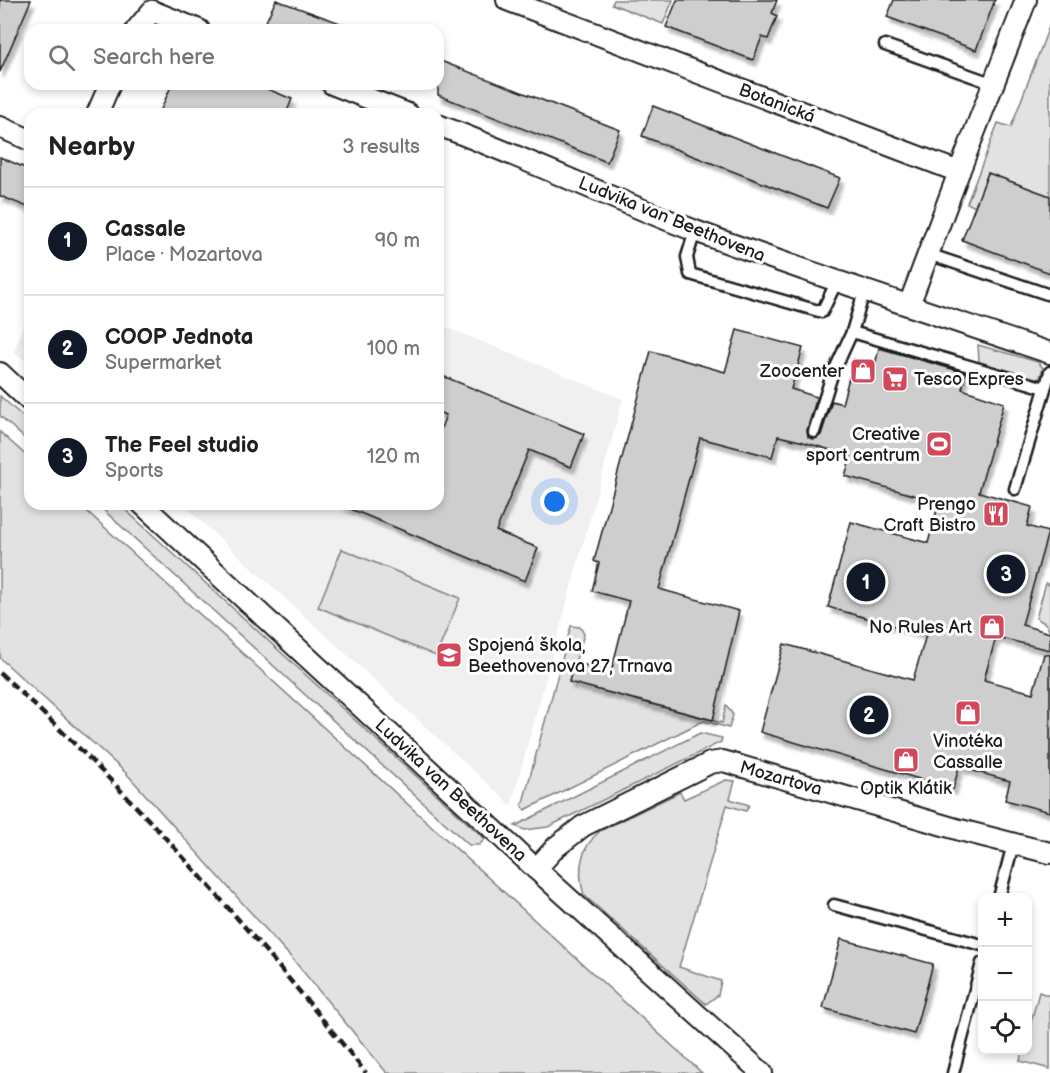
<!DOCTYPE html>
<html lang="en">
<head>
<meta charset="utf-8">
<style>
  :root { --surface:#fff; --page:#f6f6f6; --text:#202124; --muted:#757577; --line:#e0e0e0; --accent:#111827 }
  body { margin:0; font-family:"Balsamiq Sans",sans-serif; background:var(--page); color:var(--text) }
  .controls { position:absolute; right:18px; bottom:18px; display:grid; overflow:hidden; border-radius:12px; box-shadow:0 3px 9px #0003 }
  .controls button { width:54px; height:54px; display:grid; place-items:center; padding:0; border:0; border-bottom:2px solid var(--line); background:var(--surface); color:var(--text); font:30px sans-serif }
  .you { position:absolute; left:555px; top:502px; width:21px; height:21px; margin:-15px; border:4px solid #fff; border-radius:50%; background:#1a73e8; box-shadow:0 0 0 9px #1a73e833 }
  .badge { display:grid; place-items:center; width:39px; height:39px; border-radius:50%; background:var(--accent); color:#fff; font-size:20px; font-weight:700 }
  .pin { position:absolute; translate:-50% -50%; border:3px solid #fff; box-shadow:0 2px 6px #0006 }
  .list { margin:0; padding:0; list-style:none }
  h2 { display:flex; justify-content:space-between; align-items:center; height:78px; margin:0; padding:0 24px; font-size:26px }
  h2 small { font-size:20px; font-weight:400; color:var(--muted) }
  .list li { display:grid; grid-template-columns:39px 1fr auto; gap:18px; align-items:center; box-sizing:border-box; height:108px; padding:0 24px; border-top:2px solid var(--line) }
  .list b { display:block; font-size:22px; white-space:nowrap }
  .list p { margin:0; font-size:20px; white-space:nowrap; color:var(--muted) }
  .list em { font-size:20px; font-style:normal; color:var(--muted) }
  .icon { flex:none; width:33px; height:33px; fill:none; stroke:currentColor; stroke-width:2; stroke-linecap:round; stroke-linejoin:round }
  .map { position:relative; flex:none; width:1050px; height:1073px; overflow:hidden }
  .search { position:absolute; background:var(--surface); box-shadow:0 3px 9px #0003; left:24px; top:24px; width:420px; height:66px; display:flex; align-items:center; gap:15px; box-sizing:border-box; padding:0 21px; border-radius:18px; color:var(--muted); font-size:22px }
  .panel { position:absolute; background:var(--surface); box-shadow:0 3px 9px #0003; left:24px; top:108px; width:420px; height:402px; border-radius:18px }
  .map>svg:first-child { display:block }
  .built { fill:#f0f0f0 }
  .green { fill:#e2e2e2; stroke:#7f7f7f; stroke-width:1.5 }
  .building { fill:#cecece; stroke:#1c1c1c; stroke-width:1.5; filter:url(#shadow) }
  .lines { fill:none; stroke-linecap:round; stroke-linejoin:round }
  .service-casing { stroke:#1c1c1c; stroke-width:15 }
  .minor-casing { stroke:#1c1c1c; stroke-width:24 }
  .service { stroke:#fff; stroke-width:10 }
  .minor { stroke:#fff; stroke-width:20 }
  .rail { stroke:#1c1c1c; stroke-width:4.5; stroke-dasharray:9 4.5; stroke-linecap:butt }
  .labels { text-anchor:middle; stroke-width:6; stroke-linejoin:round; paint-order:stroke }
  .street-label { font-size:18px; fill:#1c1c1c; stroke:#fff }
  .poi-label { font-size:18px; fill:#1c1c1c; stroke:#fff; text-anchor:end }
</style>
</head>
<body>
<div class="map">
<svg width="1050" height="1073" viewBox="0 0 1050 1073">
  <defs>
    <filter id="shadow"><feDropShadow dx="3.5" dy="6" stdDeviation="1.5" flood-color="#0004"/></filter>
  </defs>
  <rect width="100%" height="100%" fill="#fff"/>
  <filter id="ink" filterUnits="userSpaceOnUse"><feTurbulence type="fractalNoise" baseFrequency=".0167" numOctaves="2"/><feDisplacementMap in="SourceGraphic" scale="12" xChannelSelector="R" yChannelSelector="G"/><feConvolveMatrix kernelMatrix="1 2 1 2 8 2 1 2 1" color-interpolation-filters="sRGB"/></filter>
  <g filter="url(#ink)">
    <!-- built -->
    <g class="built">
      <path d="M30,307V365L14,351Z"/>
      <path d="M438,324L623,399L511,805L182,504H438Z"/>
    </g>
    <!-- green -->
    <g class="green">
      <path d="M614,0H673L663,24L612,4Z"/>
      <path d="M1050,24V196L988,173L975,207L967,203L998,123L1011,127Z"/>
      <path d="M978,345L1038,362L1043,368L1039,380L979,362Z"/>
      <path d="M0,396L30,423V443L0,416Z"/>
      <path d="M0,432L30,459V504H79L702,1073H387L296,963L126,773L0,658Z"/>
      <path d="M97,504H119L485,839L479,845H469Z"/>
      <path d="M342,549L460,598L436,656L318,607Z"/>
      <path d="M1046,583L1050,586V632L1046,624L1036,618Z"/>
      <path d="M571,626L580,627L584,634L569,682L722,723L726,705L733,715L729,728L704,721L699,723L525,810L522,806Z"/>
      <path d="M700,733L722,738L721,742L548,827L525,830L515,826Z"/>
      <path d="M726,780L735,781L730,799L749,805L746,811L727,805L679,967L721,981L718,995L706,1004L584,895C577,871 580,848 600,831L680,792L684,799Z"/>
      <path d="M1039,992L1050,996V1069L1020,1061L1022,1051L1028,1050V1033Z"/>
    </g>
    <!-- building -->
    <g class="building">
      <path d="M0,0H31L0,72Z"/>
      <path d="M276,0L354,28V30H262Z"/>
      <path d="M677,0H777L772,13L777,16L768,39L762,37L753,60L666,27Z"/>
      <path d="M894,0H995L976,50L887,17Z"/>
      <path d="M438,60L620,130L607,162L438,95Z"/>
      <path d="M172,84H255L292,99L286,114H159Z"/>
      <path d="M653,106L840,178L827,208L642,136Z"/>
      <path d="M0,157L30,170V208L0,196Z"/>
      <path d="M988,173L1050,196V273L962,240Z"/>
      <path d="M737,330L803,348L791,389L817,397L807,430L808,437L812,439L821,435L832,401L842,404L854,359L875,365L879,348L966,373L962,389L1004,403L979,492L1032,507L1027,526L1048,532L1022,625L1050,633V650L996,637L984,680L1033,693L1044,654L1050,655V812L1005,800L1010,781L959,767L953,789L760,732L784,644L913,680L926,635L828,607L851,522L928,543L939,502L845,476L851,456L800,441L778,436L772,457L700,438L659,589L739,611L713,720L569,682L574,662L611,672L629,601L592,591L599,563L594,561L651,351L725,372Z"/>
      <path d="M438,374L584,434L571,467L529,450L496,531L538,548L525,581L341,505L438,504V436L446,415L438,412Z"/>
      <path d="M841,939L933,964L914,1034L823,1008Z"/>
    </g>
    <g class="lines">
      <defs>
        <g id="service">
          <path d="M885,45L994,84"/>
          <path d="M695,231L687,257L690,274L822,312L836,283"/>
          <path d="M928,254L1050,295"/>
          <path d="M852,332L1045,388"/>
          <path d="M814,432L831,378L852,332L864,292"/>
          <path d="M1015,489L1050,372"/>
          <path d="M999,898L1013,844"/>
          <path d="M834,905L982,945"/>
          <path d="M953,1073L982,963"/>
        </g>
        <g id="minor">
          <path d="M507,0L959,172L1026,0"/>
          <path d="M136,30L152,11L199,30"/>
          <path d="M332,84L408,114"/>
          <path d="M97,114L110,84"/>
          <path d="M438,125C526,158 611,199 698,232C815,275 932,313 1050,353"/>
          <path d="M0,127L30,140"/>
          <path d="M909,305L959,172"/>
          <path d="M0,373L30,401"/>
          <path d="M142,504L536,869L762,1073"/>
          <path d="M536,869L556,847L583,826L710,763L723,761L960,830L1050,853"/>
        </g>
      </defs>
      <!-- service casing -->
      <use href="#service" class="service-casing"/>
      <!-- minor casing -->
      <use href="#minor" class="minor-casing"/>
      <!-- service -->
      <use href="#service" class="service"/>
      <!-- minor -->
      <use href="#minor" class="minor"/>
      <!-- rail -->
      <path class="rail" d="M0,673C134,795 253,932 366,1073"/>
    </g>
  </g>
  <!-- icons -->
  <defs>
    <symbol id="shop-square" viewBox="-11 -11 22 22"><rect x="-9" y="-9" width="18" height="18" rx="4" fill="#d1495b" stroke="#fff"/><path d="M-5-2.5h2.3a2.7 3.5 0 0 1 5.4 0H5L5.5 6h-11ZM-1.5-2.5h3a1.5 2.3 0 0 0-3 0Z" fill="#fff"/></symbol>
    <symbol id="supermarket-square" viewBox="-11 -11 22 22"><rect x="-9" y="-9" width="18" height="18" rx="4" fill="#d1495b" stroke="#fff"/><path d="M-6-5.5h2.5l.6 2H6L4.5 2H-2.5L-4.4-4H-6ZM-1.5 3.2a1.3 1.3 0 1 0 .1 0ZM3 3.2a1.3 1.3 0 1 0 .1 0Z" fill="#fff"/></symbol>
    <symbol id="stadium-square" viewBox="-11 -11 22 22"><rect x="-9" y="-9" width="18" height="18" rx="4" fill="#d1495b" stroke="#fff"/><path d="M0-5a6.5 5 0 1 0 0 10a6.5 5 0 1 0 0-10ZM-3.5-1.8h7v3.6h-7Z" fill="#fff"/></symbol>
    <symbol id="restaurant-square" viewBox="-11 -11 22 22"><rect x="-9" y="-9" width="18" height="18" rx="4" fill="#d1495b" stroke="#fff"/><path d="M-5-6h1v4h1v-4h1v4h1v-4h1v5L-1.5 .5V6h-2V.5L-5-1ZM5-6V6H3V1.5H1.5Q1.5-4 5-6Z" fill="#fff"/></symbol>
    <symbol id="school-square" viewBox="-11 -11 22 22"><rect x="-9" y="-9" width="18" height="18" rx="4" fill="#d1495b" stroke="#fff"/><path d="M0-5L7-2L0 1L-7-2ZM-4 1L0 2.5L4 1V4Q0 6-4 4Z" fill="#fff"/></symbol>
  </defs>
  <g fill-rule="evenodd">
    <use href="#shop-square" x="848" y="356" width="30" height="30"/>
    <use href="#supermarket-square" x="880" y="364" width="30" height="30"/>
    <use href="#stadium-square" x="924" y="429" width="30" height="30"/>
    <use href="#restaurant-square" x="981" y="499" width="30" height="30"/>
    <use href="#shop-square" x="977" y="612" width="30" height="30"/>
    <use href="#school-square" x="434" y="640" width="30" height="30"/>
    <use href="#shop-square" x="953" y="698" width="30" height="30"/>
    <use href="#shop-square" x="891" y="745" width="30" height="30"/>
  </g>
  <g class="labels">
    <!-- street labels -->
    <g class="street-label">
      <text transform="translate(777 103) rotate(21)" y="6">Botanická</text>
      <text transform="translate(672 219) rotate(22)" y="6">Ludvika van Beethovena</text>
      <text transform="translate(781 778) rotate(16)" y="6">Mozartova</text>
      <text transform="translate(451 790) rotate(43)" y="6">Ludvika van Beethovena</text>
    </g>
    <!-- poi labels -->
    <g class="poi-label">
      <text x="844" y="377">Zoocenter</text>
      <text x="914" y="385" text-anchor="start">Tesco Expres</text>
      <text x="920" y="440">Creative<tspan x="920" dy="21">sport centrum</tspan></text>
      <text x="976" y="510">Prengo<tspan x="976" dy="21">Craft Bistro</tspan></text>
      <text x="972" y="633">No Rules Art</text>
      <text x="468" y="651" text-anchor="start">Spojená škola,<tspan x="468" dy="21">Beethovenova 27, Trnava</tspan></text>
      <text x="968" y="747" text-anchor="middle">Vinotéka<tspan x="968" dy="21">Cassalle</tspan></text>
      <text x="906" y="794" text-anchor="middle">Optik Klátik</text>
    </g>
  </g>
</svg>
<div class="controls">
<button>+</button>
<button>−</button>
<button><svg class="icon" aria-label="locate" viewBox="0 0 24 24"><circle cx="12" cy="12" r="6"/><path d="M12 2v4M12 18v4M2 12h4M18 12h4"/></svg></button>
</div>
<div class="you"></div>
<div class="pin badge" style="left:866px;top:582px">1</div>
<div class="pin badge" style="left:869px;top:715px">2</div>
<div class="pin badge" style="left:1006px;top:574px">3</div>
<div class="search"><svg class="icon" aria-label="search" viewBox="0 0 24 24"><circle cx="10" cy="10" r="6"/><path d="M15 15l6 6"/></svg>Search here</div>
<section class="panel">
<h2>Nearby<small>3 results</small></h2>
<ul class="list">
<li><span class="badge">1</span><div><b>Cassale</b><p>Place · Mozartova</p></div><em>90 m</em></li>
<li><span class="badge">2</span><div><b>COOP Jednota</b><p>Supermarket</p></div><em>100 m</em></li>
<li><span class="badge">3</span><div><b>The Feel studio</b><p>Sports</p></div><em>120 m</em></li>
</ul>
</section>
</div>
</body>
</html>
